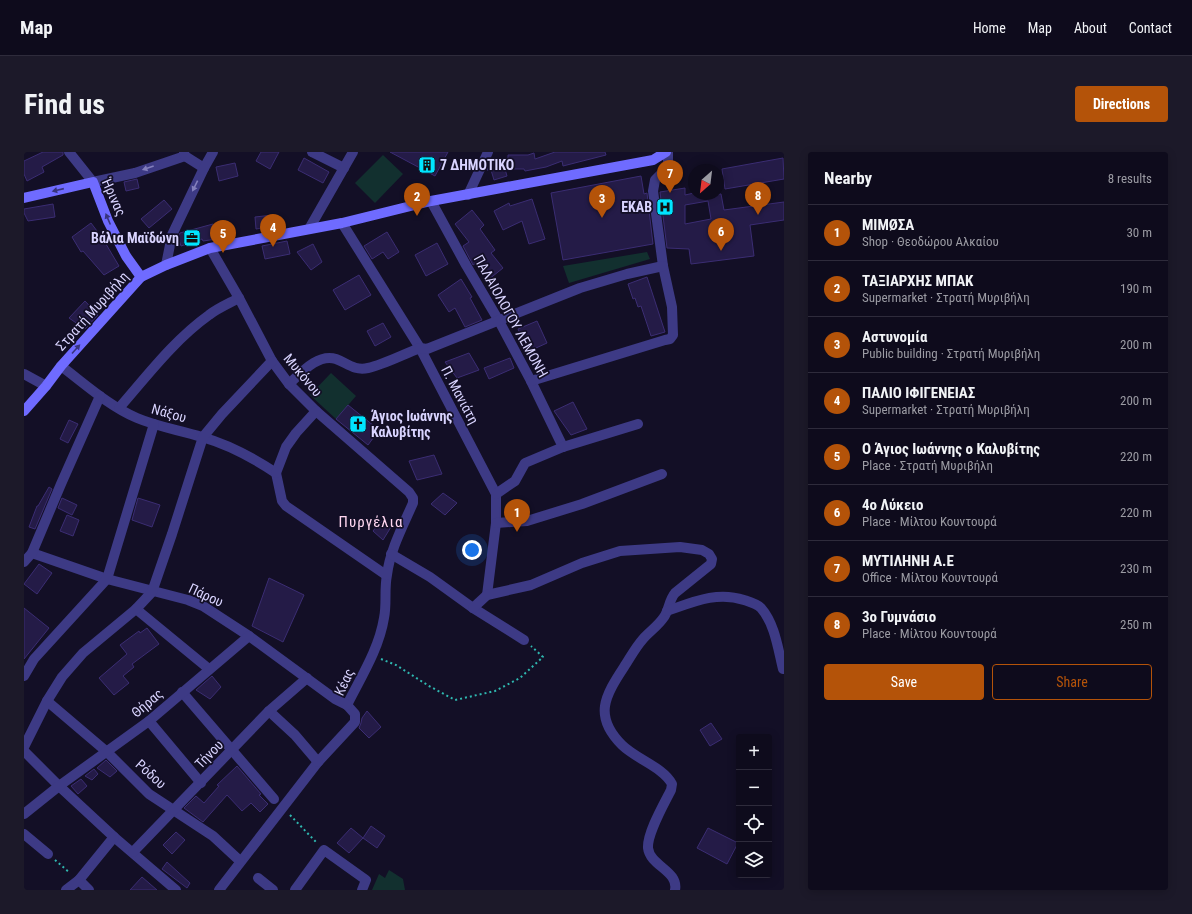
<!DOCTYPE html>
<html lang="en">
<head>
<meta charset="utf-8">
<style>
  :root { --surface:#0e0b1c; --page:#1c1929; --text:#f1f3f6; --muted:#9b9ba3; --line:#2e2b3b; --accent:#b45309 }
  body { margin:0; font-family:"Roboto Condensed",sans-serif; background:var(--page); color:var(--text) }
  .controls { position:absolute; right:12px; bottom:12px; display:grid; overflow:hidden; border-radius:4px; box-shadow:0 2px 10px #0003 }
  .controls button { width:36px; height:36px; display:grid; place-items:center; padding:0; border:0; border-bottom:1px solid var(--line); background:var(--surface); color:var(--text); font:20px sans-serif }
  .compass { position:absolute; left:664px; top:12px; width:36px; height:36px; border-radius:50%; background:var(--surface); box-shadow:0 2px 10px #0003; rotate:208deg }
  .you { position:absolute; left:448px; top:398px; width:14px; height:14px; margin:-10px; border:3px solid #fff; border-radius:50%; background:#1a73e8; box-shadow:0 0 0 6px #1a73e833 }
  .badge { display:grid; place-items:center; width:26px; height:26px; border-radius:50%; background:var(--accent); color:#fff; font-size:13px; font-weight:700 }
  .pin { position:absolute; translate:-50% -33px; filter:drop-shadow(0 1px 2px #0008) }
  .pin::after { content:''; position:absolute; top:21px; width:14px; height:12px; background:inherit; clip-path:polygon(0 0,100% 0,50% 100%) }
  .list { margin:0; padding:0; list-style:none }
  h2 { display:flex; justify-content:space-between; align-items:center; height:52px; margin:0; padding:0 16px; font-size:17px }
  h2 small { font-size:13px; font-weight:400; color:var(--muted) }
  .list li { display:grid; grid-template-columns:26px 1fr auto; gap:12px; align-items:center; box-sizing:border-box; height:56px; padding:0 16px; border-top:1px solid var(--line) }
  .list b { display:block; font-size:15px; white-space:nowrap }
  .list p { margin:0; font-size:13px; white-space:nowrap; color:var(--muted) }
  .list em { font-size:13px; font-style:normal; color:var(--muted) }
  .actions { display:flex; gap:8px; padding:12px 16px }
  .actions a { flex:1; padding:9px 0; border:1px solid var(--accent); border-radius:4px; text-align:center; font-size:14px; color:var(--accent) }
  .actions .main { background:var(--accent); color:#fff }
  .icon { flex:none; width:22px; height:22px; fill:none; stroke:currentColor; stroke-width:2; stroke-linecap:round; stroke-linejoin:round }
  .map { position:relative; flex:none; width:760px; height:738px; overflow:hidden; border-radius:4px }
  header { display:flex; align-items:center; gap:24px; box-sizing:border-box; height:56px; padding:0 20px; background:var(--surface); border-bottom:1px solid var(--line) }
  header strong { font-size:19px }
  nav { display:flex; gap:22px; margin-inline-start:auto; font-size:14px }
  .intro { display:flex; align-items:center; justify-content:space-between; box-sizing:border-box; height:96px; padding:0 24px }
  h1 { margin:0; font-size:28px }
  .button { padding:10px 18px; border-radius:4px; background:var(--accent); color:#fff; font-size:14px; font-weight:700 }
  main { display:flex; gap:24px; padding:0 24px }
  aside { flex:1; background:var(--surface); border-radius:4px; box-shadow:0 2px 10px #0003 }
  .map>svg:first-child { display:block }
  .green { fill:#12302f }
  .building { fill:#241b47; stroke:#3b2d73; fill-rule:evenodd }
  .lines { fill:none; stroke-linecap:round; stroke-linejoin:round }
  .path { stroke:#2fb8b0; stroke-width:2; stroke-dasharray:2 3; stroke-linecap:butt }
  .street { stroke:#3d3a85; stroke-width:10 }
  .secondary { stroke:#6f6bff; stroke-width:10 }
  .oneway { fill:#837fbc }
  .oneway2 { fill:#38347d }
  .labels { text-anchor:middle; stroke-width:3.5; stroke-linejoin:round; paint-order:stroke }
  .poi-label { font-size:14px; font-weight:bold; fill:#d9d4ff; stroke:#130f26; text-anchor:start }
  .street-label { font-size:14px; fill:#d9d4ff; stroke:#130f26 }
  .neighbourhood-label { font-size:15px; letter-spacing:1px; fill:#ffd6f0; stroke:#130f26 }
</style>
</head>
<body>
<header>
<strong>Map</strong>
<nav><a>Home</a><a>Map</a><a>About</a><a>Contact</a></nav>
</header>
<div class="intro"><h1>Find us</h1><a class="button">Directions</a></div>
<main>
<div class="map">
<svg width="760" height="738" viewBox="0 0 760 738">
  <rect width="100%" height="100%" fill="#130f26"/>
  <!-- green -->
  <g class="green">
    <path d="M359,3L379,22L351,51L331,31Z"/>
    <path d="M623,100L626,107L545,131L539,114Z"/>
    <path d="M307,221L332,244L312,267L286,243Z"/>
    <path d="M365,718L379,727L381,738H348L355,722L361,726Z"/>
  </g>
  <!-- building -->
  <g class="building">
    <path d="M19,0H39V3L18,15L20,20L3,29L0,22V9Z"/>
    <path d="M237,0H255L246,17L232,9Z"/>
    <path d="M366,0H424L411,24Z"/>
    <path d="M531,0H581L582,3L539,14L538,9L522,15L501,19L500,17H481L483,24L470,28L467,18H463L466,12L484,6V3H504L510,1L511,7Z"/>
    <path d="M280,6L305,20L299,31L274,18Z"/>
    <path d="M759,6L760,27L701,37L698,17Z"/>
    <path d="M211,11L214,24L195,29L192,15Z"/>
    <path d="M617,24L620,42L623,41L629,92L539,108L527,41Z"/>
    <path d="M113,27L115,36L102,39L100,30Z"/>
    <path d="M661,36V43L670,41V42H697L700,58L760,50V68L726,73L730,104L667,112L665,97L643,96L636,40ZM684,49L687,67L661,72V53Z"/>
    <path d="M508,47L521,87L505,92L498,69L479,78L470,59L485,51L486,54Z"/>
    <path d="M140,48L148,57L125,76L117,67Z"/>
    <path d="M29,52L31,65L4,69L0,61V57Z"/>
    <path d="M448,58L460,73L456,77L471,98L467,101L479,116L464,128L452,111L449,113L439,94L445,90L431,72Z"/>
    <path d="M249,63L250,74L232,77L231,65Z"/>
    <path d="M67,71L79,87L95,114L80,123L59,99L57,100L48,85Z"/>
    <path d="M189,72L193,87L179,89L178,87L157,94L154,85L156,81Z"/>
    <path d="M363,80L375,100L364,107L359,100L348,107L340,94Z"/>
    <path d="M263,89L266,102L241,107L238,94Z"/>
    <path d="M413,91L424,112L402,124L391,103Z"/>
    <path d="M289,92L298,110L287,118L273,100Z"/>
    <path d="M335,123L347,143L321,158L309,138Z"/>
    <path d="M623,125L641,180L627,184L617,154L614,155L611,146L609,147L604,132Z"/>
    <path d="M437,127L448,145L446,146L458,168L441,175L431,156L425,160L414,143Z"/>
    <path d="M61,149L74,163L61,177L45,166Z"/>
    <path d="M513,169L523,191L501,201L495,187L498,186L494,177Z"/>
    <path d="M359,171L367,185L351,194L343,179Z"/>
    <path d="M445,201L455,218L433,226L421,210Z"/>
    <path d="M486,206L490,216L465,227L460,216Z"/>
    <path d="M549,250L563,277L547,283L530,259Z"/>
    <path d="M324,253L355,278L344,293L312,267Z"/>
    <path d="M45,268L54,272L44,291L36,287Z"/>
    <path d="M410,303L418,322L393,328L385,309Z"/>
    <path d="M25,335L28,337L11,377L5,375L13,354H14Z"/>
    <path d="M419,341L433,351L421,363L407,352Z"/>
    <path d="M38,346L53,353L48,363L34,356Z"/>
    <path d="M114,346L136,353L128,375L108,368Z"/>
    <path d="M43,363L55,368L49,384L36,379Z"/>
    <path d="M357,369L367,375L359,388L349,379Z"/>
    <path d="M15,412L28,421L13,442L0,432Z"/>
    <path d="M245,426L280,443L259,490L228,474Z"/>
    <path d="M0,456L25,476L0,507Z"/>
    <path d="M123,476L135,492L108,512L110,515L99,524L105,531L90,543L75,526L103,502L96,493L115,479L116,481Z"/>
    <path d="M188,524L197,535L186,547L172,538Z"/>
    <path d="M343,559L357,575L345,586L335,576L337,571L338,566Z"/>
    <path d="M687,571L698,587L686,594L676,578Z"/>
    <path d="M82,608L93,619L86,625L73,616Z"/>
    <path d="M213,614L237,642L235,643L244,652L236,660L227,651L218,659L203,643L179,670L160,656L172,644L180,651L195,634L193,633Z"/>
    <path d="M70,617L74,622L68,628L61,624Z"/>
    <path d="M57,627L63,634L54,642L47,634Z"/>
    <path d="M347,674L361,684L353,696L339,686Z"/>
    <path d="M327,676L339,686L325,701L313,691Z"/>
    <path d="M684,676L714,691L703,712L673,696Z"/>
    <path d="M152,680L161,688L148,702L139,693Z"/>
    <path d="M143,710L166,731L163,736L138,717Z"/>
    <path d="M118,725L133,738H106Z"/>
  </g>
  <g class="lines">
    <!-- path -->
    <g class="path">
      <path d="M357,507L372,513L405,534L431,548L471,539L496,526L519,505L507,494"/>
      <path d="M266,663L293,691"/>
      <path d="M31,708L46,721"/>
    </g>
    <!-- street -->
    <g class="street">
      <path d="M45,0L69,30L111,21L161,4"/>
      <path d="M160,0L161,4L180,16"/>
      <path d="M288,0L320,16"/>
      <path d="M444,43L464,0"/>
      <path d="M407,49L442,113L475,169L507,229L539,295"/>
      <path d="M318,71L396,196L472,342V371L463,443"/>
      <path d="M285,77L329,0"/>
      <path d="M186,96L215,146L248,209L265,232L292,259L385,340L389,346V351C379,374 366,398 363,423C360,437 363,452 360,466C355,497 337,525 323,553L331,562V570L294,610L195,738"/>
      <path d="M142,113L148,83L180,16L189,0"/>
      <path d="M37,214C61,232 85,254 113,266C134,275 156,278 178,285C206,293 228,305 252,321"/>
      <path d="M0,222L22,234"/>
      <path d="M507,229L641,188L646,187L649,183L648,155L639,114L629,39L631,28L644,15V0"/>
      <path d="M265,232C277,221 294,201 312,207C323,211 330,219 344,216C359,213 380,202 396,196L403,197L556,136L603,122L639,114"/>
      <path d="M95,256C123,224 150,188 185,163C194,156 206,151 215,146"/>
      <path d="M252,321L258,349L262,354L362,423"/>
      <path d="M252,321L262,295L272,281L292,259"/>
      <path d="M472,342L491,329L501,311L539,295L614,272"/>
      <path d="M472,371L503,369L558,352L638,322"/>
      <path d="M8,401L83,427L164,448L179,454L225,484L311,547L323,553"/>
      <path d="M367,402L406,425L449,456L500,488"/>
      <path d="M0,410L8,401L37,332L76,244"/>
      <path d="M449,456L463,443L507,433L558,411L596,399L656,395L678,398L685,402L688,407L687,412L651,441C645,448 645,458 640,465C634,474 625,480 619,487C611,496 606,506 600,515C581,544 569,564 598,593C612,607 639,615 648,632L647,638C640,652 623,681 624,696C626,714 655,719 651,738"/>
      <path d="M112,457L185,517"/>
      <path d="M643,459C669,450 693,439 720,448C726,450 733,452 737,456C751,472 754,497 759,517"/>
      <path d="M0,524L10,507L83,427L130,272"/>
      <path d="M158,540L250,647"/>
      <path d="M23,549L83,600L125,642L189,684L216,709"/>
      <path d="M245,559L271,583L294,610"/>
      <path d="M125,569L177,631"/>
      <path d="M0,595L23,549L38,525L59,501L112,457L128,440L148,382L179,285L198,262L248,209"/>
      <path d="M0,599L35,634L90,685L152,738"/>
      <path d="M0,662L35,634L125,569L225,484"/>
      <path d="M0,682L24,702"/>
      <path d="M109,700L245,559L283,526"/>
      <path d="M234,726L249,738"/>
      <path d="M55,728L65,738"/>
      <path d="M42,738L55,728L90,685"/>
      <path d="M271,738L300,698L342,728L338,738"/>
    </g>
    <!-- secondary -->
    <g class="secondary">
      <path d="M0,46L69,30L84,69L102,104L117,125"/>
      <path d="M0,259L22,234L37,214L117,125L142,113L186,96L318,71L407,49L629,8L642,0"/>
    </g>
  </g>
  <!-- one-way arrows -->
  <defs><path id="oneway-solid" d="M-6-.8H1V-3.2L6.5 0L1 3.2V.8H-6Z"/></defs>
  <g class="oneway">
    <use href="#oneway-solid" transform="translate(124 16) rotate(161)"/>
    <use href="#oneway-solid" transform="translate(171 34) rotate(116)"/>
  </g>
  <g class="oneway2">
    <use href="#oneway-solid" transform="translate(34 38) rotate(167)"/>
    <use href="#oneway-solid" transform="translate(84 67) rotate(-113)"/>
    <use href="#oneway-solid" transform="translate(52 197) rotate(-48)"/>
  </g>
  <!-- icons -->
  <defs>
    <symbol id="building-square" viewBox="-11 -11 22 22"><rect x="-9" y="-9" width="18" height="18" rx="4" fill="#00e5ff" stroke="#130f26"/><path d="M-4-6H4V6H1V3H-1V6H-4ZM-2.5-4.3h1.7v1.8h-1.7ZM.8-4.3h1.7v1.8H.8ZM-2.5-1h1.7V.8h-1.7ZM.8-1h1.7V.8H.8Z" fill="#111"/></symbol>
    <symbol id="hospital-square" viewBox="-11 -11 22 22"><rect x="-9" y="-9" width="18" height="18" rx="4" fill="#00e5ff" stroke="#130f26"/><path d="M-5-5h3v3.5h4V-5h3V5h-3V1.5h-4V5h-3Z" fill="#111"/></symbol>
    <symbol id="office-square" viewBox="-11 -11 22 22"><rect x="-9" y="-9" width="18" height="18" rx="4" fill="#00e5ff" stroke="#130f26"/><path d="M-6-3h4V-5.5h4V-3h4V5H-6ZM-1-4.5V-3h2v-1.5ZM-6 0V1H6V0Z" fill="#111"/></symbol>
    <symbol id="church-square" viewBox="-11 -11 22 22"><rect x="-9" y="-9" width="18" height="18" rx="4" fill="#00e5ff" stroke="#130f26"/><path d="M-1.2-6h2.4v3.5h3.3v2.4h-3.3V6h-2.4V-.1h-3.3v-2.4h3.3Z" fill="#111"/></symbol>
  </defs>
  <g fill-rule="evenodd">
    <use href="#building-square" x="393" y="3" width="20" height="20"/>
    <use href="#hospital-square" x="631" y="45" width="20" height="20"/>
    <use href="#office-square" x="158" y="76" width="20" height="20"/>
    <use href="#church-square" x="324" y="262" width="20" height="20"/>
  </g>
  <g class="labels">
    <!-- poi labels -->
    <g class="poi-label">
      <text x="416" y="18">7 ΔΗΜΟΤΙΚΟ</text>
      <text x="628" y="60" text-anchor="end">ΕΚΑΒ</text>
      <text x="155" y="91" text-anchor="end">Βάλια Μαϊδώνη</text>
      <text x="347" y="269">Άγιος Ιωάννης<tspan x="347" dy="16">Καλυβίτης</tspan></text>
    </g>
    <!-- street labels -->
    <g class="street-label">
      <text transform="translate(90 45) rotate(66)" y="5">Ήρινας</text>
      <text transform="translate(68 159) rotate(-48)" y="5">Στρατή Μυριβήλη</text>
      <text transform="translate(487 164) rotate(61)" y="5">ΠΑΛΑΙΟΛΟΓΟΥ ΛΕΜΟΝΗ</text>
      <text transform="translate(279 223) rotate(50)" y="5">Μυκόνου</text>
      <text transform="translate(436 243) rotate(62)" y="5">Π. Μανιάτη</text>
      <text transform="translate(145 261) rotate(16)" y="5">Νάξου</text>
      <text transform="translate(182 443) rotate(25)" y="5">Πάρου</text>
      <text transform="translate(320 530) rotate(-65)" y="5">Κέας</text>
      <text transform="translate(123 551) rotate(-40)" y="5">Θήρας</text>
      <text transform="translate(185 602) rotate(-46)" y="5">Τήνου</text>
      <text transform="translate(127 622) rotate(42)" y="5">Ρόδου</text>
    </g>
    <!-- neighbourhood labels -->
    <g class="neighbourhood-label">
      <text x="347" y="375">Πυργέλια</text>
    </g>
  </g>
</svg>
<div class="controls">
<button>+</button>
<button>−</button>
<button><svg class="icon" aria-label="locate" viewBox="0 0 24 24"><circle cx="12" cy="12" r="6"/><path d="M12 2v4M12 18v4M2 12h4M18 12h4"/></svg></button>
<button><svg class="icon" aria-label="layers" viewBox="0 0 24 24"><path d="M12 4l9 5-9 5-9-5zM3 14l9 5 9-5"/></svg></button>
</div>
<svg class="compass" viewBox="-18 -18 36 36"><path d="M0-13l5 13h-10z" fill="#e53935"/><path d="M0 13l5-13h-10z" fill="#9b9ba3"/></svg>
<div class="you"></div>
<div class="pin badge" style="left:493px;top:380px">1</div>
<div class="pin badge" style="left:393px;top:64px">2</div>
<div class="pin badge" style="left:578px;top:66px">3</div>
<div class="pin badge" style="left:249px;top:95px">4</div>
<div class="pin badge" style="left:199px;top:101px">5</div>
<div class="pin badge" style="left:697px;top:99px">6</div>
<div class="pin badge" style="left:646px;top:41px">7</div>
<div class="pin badge" style="left:734px;top:63px">8</div>
</div>
<aside>
<h2>Nearby<small>8 results</small></h2>
<ul class="list">
<li><span class="badge">1</span><div><b>MIMØΣΑ</b><p>Shop · Θεοδώρου Αλκαίου</p></div><em>30 m</em></li>
<li><span class="badge">2</span><div><b>ΤΑΞΙΑΡΧΗΣ ΜΠΑΚ</b><p>Supermarket · Στρατή Μυριβήλη</p></div><em>190 m</em></li>
<li><span class="badge">3</span><div><b>Αστυνομία</b><p>Public building · Στρατή Μυριβήλη</p></div><em>200 m</em></li>
<li><span class="badge">4</span><div><b>ΠΑΛΙΟ ΙΦΙΓΕΝΕΙΑΣ</b><p>Supermarket · Στρατή Μυριβήλη</p></div><em>200 m</em></li>
<li><span class="badge">5</span><div><b>Ο Άγιος Ιωάννης ο Καλυβίτης</b><p>Place · Στρατή Μυριβήλη</p></div><em>220 m</em></li>
<li><span class="badge">6</span><div><b>4ο Λύκειο</b><p>Place · Μίλτου Κουντουρά</p></div><em>220 m</em></li>
<li><span class="badge">7</span><div><b>ΜΥΤΙΛΗΝΗ Α.Ε</b><p>Office · Μίλτου Κουντουρά</p></div><em>230 m</em></li>
<li><span class="badge">8</span><div><b>3ο Γυμνάσιο</b><p>Place · Μίλτου Κουντουρά</p></div><em>250 m</em></li>
</ul>
<div class="actions"><a class="main">Save</a><a>Share</a></div>
</aside>
</main>
</body>
</html>
